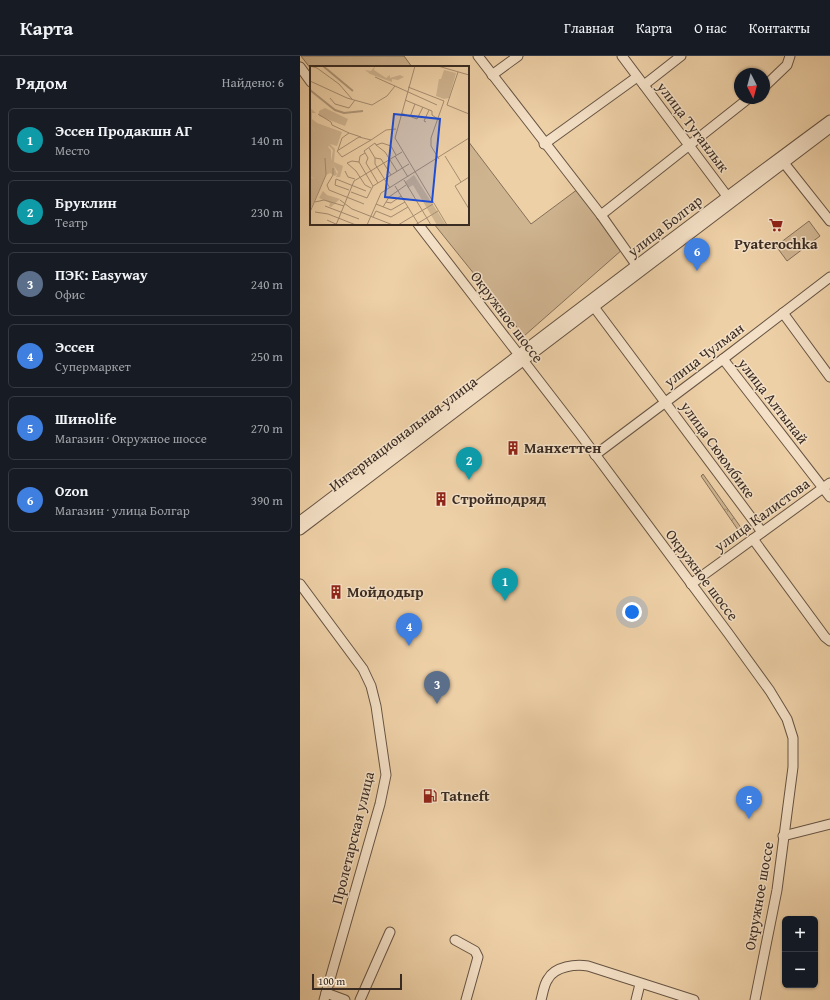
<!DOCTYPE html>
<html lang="ru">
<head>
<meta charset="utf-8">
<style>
  :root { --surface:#171b24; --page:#242831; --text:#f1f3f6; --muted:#9ea1a6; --line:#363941; --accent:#b45309 }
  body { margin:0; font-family:"Gentium Book Plus",serif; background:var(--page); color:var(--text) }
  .controls { position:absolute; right:12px; bottom:12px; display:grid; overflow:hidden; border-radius:6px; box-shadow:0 1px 3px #0004 }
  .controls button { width:36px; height:36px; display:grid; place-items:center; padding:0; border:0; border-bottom:1px solid var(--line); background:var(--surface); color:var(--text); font:20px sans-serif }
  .compass { position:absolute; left:434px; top:12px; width:36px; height:36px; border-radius:50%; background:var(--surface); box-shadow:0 1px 3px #0004; rotate:174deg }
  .scale { position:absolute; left:12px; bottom:10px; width:90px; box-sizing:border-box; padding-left:4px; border:2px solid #392b22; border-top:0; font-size:11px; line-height:14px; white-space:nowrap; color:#392b22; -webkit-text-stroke:3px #f4e0c6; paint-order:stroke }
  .you { position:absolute; left:332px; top:556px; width:14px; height:14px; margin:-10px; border:3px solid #fff; border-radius:50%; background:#1a73e8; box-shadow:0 0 0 6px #1a73e833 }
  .badge { display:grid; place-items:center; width:26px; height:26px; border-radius:50%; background:var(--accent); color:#fff; font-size:13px; font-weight:700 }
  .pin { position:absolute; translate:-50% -33px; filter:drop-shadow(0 1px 2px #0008) }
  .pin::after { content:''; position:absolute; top:21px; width:14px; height:12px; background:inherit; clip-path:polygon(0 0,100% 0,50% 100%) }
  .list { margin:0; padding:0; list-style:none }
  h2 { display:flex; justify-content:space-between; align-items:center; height:52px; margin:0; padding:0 16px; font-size:17px }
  h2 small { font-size:13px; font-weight:400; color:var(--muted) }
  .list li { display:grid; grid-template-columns:26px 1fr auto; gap:12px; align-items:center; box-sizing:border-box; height:64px; margin:0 8px 8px; padding:0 8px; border:1px solid var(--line); border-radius:6px }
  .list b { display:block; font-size:15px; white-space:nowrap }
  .list p { margin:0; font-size:13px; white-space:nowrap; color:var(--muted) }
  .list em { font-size:13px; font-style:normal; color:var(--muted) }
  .map { position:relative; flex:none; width:530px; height:944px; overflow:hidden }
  header { display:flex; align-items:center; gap:24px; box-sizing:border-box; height:56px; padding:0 20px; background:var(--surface); border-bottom:1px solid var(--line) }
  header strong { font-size:19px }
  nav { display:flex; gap:22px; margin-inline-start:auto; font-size:14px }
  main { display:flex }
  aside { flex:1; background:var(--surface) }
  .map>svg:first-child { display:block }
  .green { fill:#cfb490; stroke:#847059 }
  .forest { fill:url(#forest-crowns); stroke:#847059 }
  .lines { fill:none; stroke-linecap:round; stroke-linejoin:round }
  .minor-casing { stroke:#665443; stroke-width:11 }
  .minor { stroke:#f4e0c6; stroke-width:9 }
  .labels { text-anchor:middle; stroke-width:3; stroke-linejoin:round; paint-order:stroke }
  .street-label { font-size:15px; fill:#392b22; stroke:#f4e0c6 }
  .poi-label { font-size:15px; font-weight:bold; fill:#392b22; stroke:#f4e0c6; text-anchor:start }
  .inset-river { fill:none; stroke:#b0987a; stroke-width:2 }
  .inset-road { fill:none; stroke:#a68e72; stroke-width:1 }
  .view { fill:#1d4ed8; fill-opacity:0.15; stroke:#1d4ed8; stroke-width:2 }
  .inset-edge { fill:none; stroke:#392b22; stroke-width:2 }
</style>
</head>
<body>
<header>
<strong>Карта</strong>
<nav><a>Главная</a><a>Карта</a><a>О нас</a><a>Контакты</a></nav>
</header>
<main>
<aside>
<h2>Рядом<small>Найдено: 6</small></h2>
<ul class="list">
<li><span class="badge" style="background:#0f9aa8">1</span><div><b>Эссен Продакшн АГ</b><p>Место</p></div><em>140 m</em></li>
<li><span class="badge" style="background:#0f9aa8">2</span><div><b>Бруклин</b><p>Театр</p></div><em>230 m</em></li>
<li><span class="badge" style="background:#5c6f8a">3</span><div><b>ПЭК: Easyway</b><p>Офис</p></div><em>240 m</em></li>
<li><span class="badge" style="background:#3f7fe0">4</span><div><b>Эссен</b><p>Супермаркет</p></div><em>250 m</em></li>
<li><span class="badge" style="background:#3f7fe0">5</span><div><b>Шиноlife</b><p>Магазин · Окружное шоссе</p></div><em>270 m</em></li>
<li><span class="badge" style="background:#3f7fe0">6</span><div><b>Ozon</b><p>Магазин · улица Болгар</p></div><em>390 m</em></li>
</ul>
</aside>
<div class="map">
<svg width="530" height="944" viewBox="0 0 530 944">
  <defs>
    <pattern id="forest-crowns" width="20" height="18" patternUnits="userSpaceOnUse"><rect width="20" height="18" fill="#cfb490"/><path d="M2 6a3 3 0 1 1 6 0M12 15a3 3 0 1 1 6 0" fill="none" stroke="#a99375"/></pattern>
  </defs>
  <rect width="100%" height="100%" fill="#eed0a7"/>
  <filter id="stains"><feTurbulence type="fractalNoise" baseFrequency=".005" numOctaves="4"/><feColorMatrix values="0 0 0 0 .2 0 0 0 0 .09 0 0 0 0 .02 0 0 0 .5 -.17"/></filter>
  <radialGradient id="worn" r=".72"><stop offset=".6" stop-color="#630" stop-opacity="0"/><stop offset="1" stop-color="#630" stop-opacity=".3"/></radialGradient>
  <!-- green -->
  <g class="green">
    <path d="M1,0H104L112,11H11V13Z"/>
    <path d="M168,85L231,168L278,133L323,193L224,280L134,168H168Z"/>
    <path d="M509,165L520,180L487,205L476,190Z"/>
  </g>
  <!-- forest -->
  <path class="forest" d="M403,418L442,473L438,474L401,420Z"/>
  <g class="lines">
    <defs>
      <g id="minor">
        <path d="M178,0L301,159L337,210"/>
        <path d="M322,0L427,140"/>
        <path d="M0,11L11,26"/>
        <path d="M192,19L218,0"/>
        <path d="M344,29L381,0"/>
        <path d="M464,31L487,9L490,0"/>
        <path d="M244,88L337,21"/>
        <path d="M484,107L530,165"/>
        <path d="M301,159L449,42"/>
        <path d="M118,168L280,378L428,577L470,635L487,663L493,682V711L477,834L455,944"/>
        <path d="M294,251L462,476"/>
        <path d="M483,257L530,321"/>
        <path d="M423,303L530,441"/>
        <path d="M295,399L423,303L530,221"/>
        <path d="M0,465C177,331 352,195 530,64"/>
        <path d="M0,474L530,72"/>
        <path d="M453,483L525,581L530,585"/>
        <path d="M0,528L63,613L71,630L76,650L86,719L80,748L24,944"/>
        <path d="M391,528L530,427"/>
        <path d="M483,780L530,768"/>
        <path d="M155,884L175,895L178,901L166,944"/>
        <path d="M26,937L45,944"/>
        <path d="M60,944L90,876"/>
        <path d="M241,944C243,937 244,928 248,923C255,910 276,908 288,910L394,944"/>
        <path d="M336,944L340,928"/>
      </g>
    </defs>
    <!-- minor casing -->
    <use href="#minor" class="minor-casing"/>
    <!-- minor -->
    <use href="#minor" class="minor"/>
  </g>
  <!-- icons -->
  <defs>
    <symbol id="supermarket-bare" viewBox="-9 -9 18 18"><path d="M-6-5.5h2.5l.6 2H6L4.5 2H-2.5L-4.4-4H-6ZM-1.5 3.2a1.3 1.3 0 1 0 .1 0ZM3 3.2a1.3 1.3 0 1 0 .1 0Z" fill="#8f2418" stroke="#f4e0c6" stroke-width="2.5" paint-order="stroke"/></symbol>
    <symbol id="building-bare" viewBox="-9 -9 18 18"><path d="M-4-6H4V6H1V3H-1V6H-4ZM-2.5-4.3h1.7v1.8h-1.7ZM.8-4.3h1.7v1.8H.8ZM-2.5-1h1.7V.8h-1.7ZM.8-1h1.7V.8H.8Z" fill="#8f2418" stroke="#f4e0c6" stroke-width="2.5" paint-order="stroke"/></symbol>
    <symbol id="fuel-bare" viewBox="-9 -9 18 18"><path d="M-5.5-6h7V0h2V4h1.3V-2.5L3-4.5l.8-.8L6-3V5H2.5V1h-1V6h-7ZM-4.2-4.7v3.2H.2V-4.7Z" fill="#8f2418" stroke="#f4e0c6" stroke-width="2.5" paint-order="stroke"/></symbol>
  </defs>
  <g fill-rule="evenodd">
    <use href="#supermarket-bare" x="466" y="159" width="20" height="20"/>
    <use href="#building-bare" x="203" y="382" width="20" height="20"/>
    <use href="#building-bare" x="131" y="433" width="20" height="20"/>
    <use href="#building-bare" x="26" y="526" width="20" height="20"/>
    <use href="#fuel-bare" x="120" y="730" width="20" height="20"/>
  </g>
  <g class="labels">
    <!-- street labels -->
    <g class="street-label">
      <text transform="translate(393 71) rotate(53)" y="5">улица Туганлык</text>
      <text transform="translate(365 170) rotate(-38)" y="5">улица Болгар</text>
      <text transform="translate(207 261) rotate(53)" y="5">Окружное шоссе</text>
      <text transform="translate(404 299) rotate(-37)" y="5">улица Чулман</text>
      <text transform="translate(473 345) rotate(52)" y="5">улица Алтынай</text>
      <text transform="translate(103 378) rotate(-37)" y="5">Интернациональная улица</text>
      <text transform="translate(418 394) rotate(54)" y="5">улица Сююмбике</text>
      <text transform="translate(462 459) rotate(-36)" y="5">улица Калистова</text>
      <text transform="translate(402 519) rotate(53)" y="5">Окружное шоссе</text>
      <text transform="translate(53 782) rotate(-76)" y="5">Пролетарская улица</text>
      <text transform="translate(459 840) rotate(-80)" y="5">Окружное шоссе</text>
    </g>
    <!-- poi labels -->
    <g class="poi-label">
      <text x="476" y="193" text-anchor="middle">Pyaterochka</text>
      <text x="224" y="397">Манхеттен</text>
      <text x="152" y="448">Стройподряд</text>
      <text x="47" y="541">Мойдодыр</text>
      <text x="141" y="745">Tatneft</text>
    </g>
  </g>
  <!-- overview -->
  <g transform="translate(10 10)">
    <rect width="159" height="159" fill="#eed0a7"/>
    <path d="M134,4L146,7L139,32L134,33L126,30L129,13H131ZM0,59L5,65L7,63L10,73L21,84V93L27,108L25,110L20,107L16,109L0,144V111L5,113L0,110ZM104,109L136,159H127L103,119L98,122L95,116Z" fill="#cfb490"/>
    <path d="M65,0L64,4L76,12L80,9V12L90,9L94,11L88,14L82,13V16L60,8L55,4L61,5ZM0,42L6,47H2V53L7,57L32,66L27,80L20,78L25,83L24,96L33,100L30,111H26L28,106L21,96L23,84L19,80L14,84L7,67L0,59ZM15,42L38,53L35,60L9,50V45ZM13,125L17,129L30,133L21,141L19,140L20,137L9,132Z" fill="#cfb490"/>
    <path class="inset-river" d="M13,0L43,25M0,24L25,44L34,47L53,45"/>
    <path class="inset-road" d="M0,0L7,2L29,18L42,33M105,0L85,72L137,159M128,0L159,9M65,11L127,39M0,15L37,32L62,39L77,30L85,20M98,21L134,35L121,72V80L129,93M20,32L25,38L39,42L45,34M95,34L122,45V49L128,53M137,39L148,6M137,39L159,48M91,47L107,53L113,41M8,48L21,56L22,59L39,67M100,51L105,38M116,56L114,55L119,44M61,74L49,71L27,85L32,91L61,74L76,64L86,63M66,79L75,86L87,105M59,82L65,92V98L80,122M28,84L32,72L39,67L51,71M55,87L50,90L49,96L63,120M85,90L98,111M135,90L151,116M65,92L71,93L81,109M49,96L42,95L37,97L46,105L55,119L61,122M23,102V109L17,119L19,124L54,138M35,105L38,111L45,113M159,111L145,120L159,143M94,114L121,159M68,117L56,97L58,92L54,85L65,77L66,79L72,77L81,80L86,89M85,120L109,159M39,124L25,119L26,113L56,125M41,126L57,132L63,120L99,98M30,134L42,143L83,159M5,136L14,134L34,140M76,136L79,131L96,119M66,138L81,144L95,136M15,140L49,153M73,141L76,136L81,137L91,130M0,146L16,109L15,92M5,146L18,148L46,159M63,151L66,145L81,151L98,141M17,154L28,159M26,159L44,115L92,86M57,159L71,127L159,72M88,159L123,138M105,159L128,145"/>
    <path class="view" d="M84,48L130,53L122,136L75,131Z"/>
    <rect width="159" height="159" class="inset-edge"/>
  </g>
  <rect width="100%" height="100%" filter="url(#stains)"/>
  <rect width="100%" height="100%" fill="url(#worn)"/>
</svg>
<div class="controls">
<button>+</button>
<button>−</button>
</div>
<svg class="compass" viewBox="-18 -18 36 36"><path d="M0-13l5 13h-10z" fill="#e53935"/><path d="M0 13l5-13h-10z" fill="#9ea1a6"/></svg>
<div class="scale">100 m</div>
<div class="you"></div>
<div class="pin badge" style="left:205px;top:545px;background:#0f9aa8">1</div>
<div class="pin badge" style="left:169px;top:424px;background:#0f9aa8">2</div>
<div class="pin badge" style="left:137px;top:648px;background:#5c6f8a">3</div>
<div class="pin badge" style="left:109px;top:590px;background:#3f7fe0">4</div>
<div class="pin badge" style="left:449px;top:763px;background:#3f7fe0">5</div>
<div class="pin badge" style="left:397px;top:215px;background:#3f7fe0">6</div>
</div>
</main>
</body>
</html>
